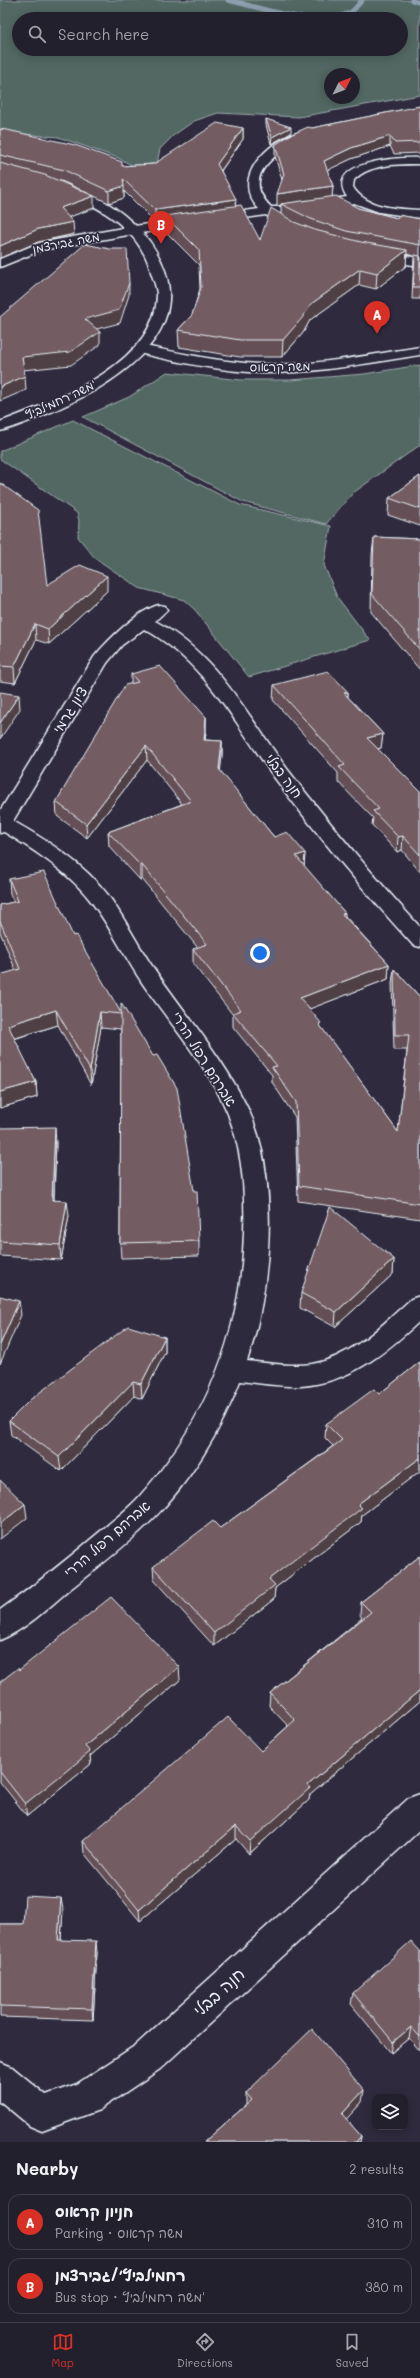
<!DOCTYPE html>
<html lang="en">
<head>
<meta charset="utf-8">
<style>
  :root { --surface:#23202e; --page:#2b2836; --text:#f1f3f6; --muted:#a3a3aa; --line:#403e4a; --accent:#d93025 }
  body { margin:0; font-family:Mali,"Playpen Sans Hebrew",sans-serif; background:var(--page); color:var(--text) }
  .controls { position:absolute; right:12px; bottom:12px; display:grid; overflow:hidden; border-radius:8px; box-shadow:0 2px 10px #0003 }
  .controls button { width:36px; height:36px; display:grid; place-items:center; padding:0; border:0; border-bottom:1px solid var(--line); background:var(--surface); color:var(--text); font:20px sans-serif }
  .compass { position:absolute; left:324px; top:68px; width:36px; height:36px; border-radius:50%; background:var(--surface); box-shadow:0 2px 10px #0003; rotate:48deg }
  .you { position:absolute; left:260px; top:953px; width:14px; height:14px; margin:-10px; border:3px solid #fff; border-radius:50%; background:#1a73e8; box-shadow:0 0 0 6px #1a73e833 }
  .badge { display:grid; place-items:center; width:26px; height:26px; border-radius:50%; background:var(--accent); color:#fff; font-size:13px; font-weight:700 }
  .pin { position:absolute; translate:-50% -33px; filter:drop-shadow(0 1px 2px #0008) }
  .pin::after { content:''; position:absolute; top:21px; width:14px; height:12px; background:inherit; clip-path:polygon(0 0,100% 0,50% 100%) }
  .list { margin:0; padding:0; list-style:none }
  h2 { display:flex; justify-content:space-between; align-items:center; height:52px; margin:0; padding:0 16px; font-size:17px }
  h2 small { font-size:13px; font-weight:400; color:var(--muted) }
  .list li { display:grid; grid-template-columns:26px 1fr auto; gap:12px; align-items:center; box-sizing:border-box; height:56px; margin:0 8px 8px; padding:0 8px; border:1px solid var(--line); border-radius:12px }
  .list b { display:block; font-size:15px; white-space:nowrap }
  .list p { margin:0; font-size:13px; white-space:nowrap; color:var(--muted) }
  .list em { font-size:13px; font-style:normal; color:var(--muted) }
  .icon { flex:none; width:22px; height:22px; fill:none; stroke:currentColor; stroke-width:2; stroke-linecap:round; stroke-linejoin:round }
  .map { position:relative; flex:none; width:420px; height:2142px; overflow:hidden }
  .search { position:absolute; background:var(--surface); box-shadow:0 2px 10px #0003; left:12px; right:12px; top:12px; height:44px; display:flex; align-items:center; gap:10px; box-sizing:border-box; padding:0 14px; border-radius:22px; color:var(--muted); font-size:15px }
  .sheet { height:180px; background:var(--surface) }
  nav { display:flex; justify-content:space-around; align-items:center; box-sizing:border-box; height:56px; border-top:1px solid var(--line); background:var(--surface); font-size:11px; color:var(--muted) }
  nav a { display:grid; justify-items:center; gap:2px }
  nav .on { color:var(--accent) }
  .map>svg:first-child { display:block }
  .green { fill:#526864; stroke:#9dacae; fill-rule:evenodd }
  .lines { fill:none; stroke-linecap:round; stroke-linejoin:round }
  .stream { stroke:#8d9eae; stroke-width:5 }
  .street-casing { stroke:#e8f1f8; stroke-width:3 }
  .secondary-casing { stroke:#e8f1f8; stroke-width:3 }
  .street { fill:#2f2a3d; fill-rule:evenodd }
  .secondary { fill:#2f2a3d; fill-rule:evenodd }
  .wall { fill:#634f54; stroke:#e8f1f8 }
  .shaded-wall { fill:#504045; stroke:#e8f1f8 }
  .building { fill:#735c62; stroke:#e8f1f8 }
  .labels { text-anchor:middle; stroke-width:3.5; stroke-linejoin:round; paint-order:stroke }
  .far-street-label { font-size:12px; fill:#e8f1f8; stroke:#2f2a3d }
  .street-label { font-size:14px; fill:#e8f1f8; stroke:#2f2a3d }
  .near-street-label { font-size:17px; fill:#e8f1f8; stroke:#2f2a3d }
</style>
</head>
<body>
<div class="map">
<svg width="420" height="2142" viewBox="0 0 420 2142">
  <rect width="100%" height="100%" fill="#2f2a3d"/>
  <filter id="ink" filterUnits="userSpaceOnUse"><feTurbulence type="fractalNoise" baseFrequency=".025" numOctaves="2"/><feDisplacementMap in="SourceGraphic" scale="8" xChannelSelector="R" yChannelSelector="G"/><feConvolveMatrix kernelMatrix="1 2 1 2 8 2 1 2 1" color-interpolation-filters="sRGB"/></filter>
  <g filter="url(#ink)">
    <!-- green -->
    <g class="green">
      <path d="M0,0H420V95L299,117L218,113L194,121L174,135L160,149L154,177L118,158L58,137L0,132ZM19,19H401V49H19ZM330,74H354V98H330Z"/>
      <path d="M420,365V445L353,493L326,524L243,502L83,417L129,397L167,372L241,380H290L364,374Z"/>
      <path d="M73,420L240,505L331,526L324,565L337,597L370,640L249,677L195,610L184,600L139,588L95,558L78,537L79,521L77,513L0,459V451Z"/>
    </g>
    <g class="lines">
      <!-- stream -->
      <g class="stream">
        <path d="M228,0C262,8 316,28 349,13C355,11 358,4 362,0"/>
        <path d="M412,0L420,3"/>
      </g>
      <defs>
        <g id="street">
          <path d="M301,132L305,133V137C279,152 238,175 271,207H282L284,210L282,213L278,214L298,227L300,230L298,233H290L266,215L134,234L42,250L0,267V259L39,243L134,226L259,209C228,178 270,139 301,132Z"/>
          <path d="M420,158V164C399,164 369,164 354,180L353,187C365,208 398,209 420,210V218L379,212L354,203L315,209L309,205L315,201L347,197C323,161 400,157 420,158Z"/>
          <path d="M376,252L420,258V266L372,259L370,256L372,253Z"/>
          <path d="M140,345C180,353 219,362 260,364C313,367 367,355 420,347V355C368,363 315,374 262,373C220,371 176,362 135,352L133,349Z"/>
          <path d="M159,605L165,606L167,610L155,621C218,655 246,714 288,770C330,824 374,877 420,927V947L413,945C364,891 317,835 274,777C235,723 204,661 144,629L122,645L107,663L13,821C48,841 83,863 108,895C126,920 139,948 157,973C189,1019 225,1060 249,1111C280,1178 271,1293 247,1361C268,1363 290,1367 312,1364C352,1357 382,1325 411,1299L420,1296V1321C386,1352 350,1383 301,1386C281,1387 260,1383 240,1381C221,1431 190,1482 153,1519C127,1545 97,1568 69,1590C48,1608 25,1630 0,1640V1610C35,1585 69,1558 102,1530C114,1519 127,1510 138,1498C201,1428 237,1345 243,1252C246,1206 245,1157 228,1114C209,1068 175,1030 147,990C127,962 113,931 93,904C70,873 37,852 4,832L0,833V811L94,657C108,640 138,610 159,605Z"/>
          <path d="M420,1794V1830L160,2069L99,2110L42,2131L30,2126L0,2101V2062L12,2067L46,2095L77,2084L136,2045L409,1798Z"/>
        </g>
        <path id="secondary" d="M66,185C99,194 130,215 150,242C209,326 119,383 51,412C34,419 17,427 0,431V422C54,401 156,365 157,295C157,288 153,279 151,272C140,229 100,207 62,191L60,189Z"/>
      </defs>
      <!-- street casing -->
      <use href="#street" class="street-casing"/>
      <!-- secondary casing -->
      <use href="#secondary" class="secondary-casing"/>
      <!-- street -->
      <use href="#street" class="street"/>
      <!-- secondary -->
      <use href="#secondary" class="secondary"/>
    </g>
    <!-- wall -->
    <g class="wall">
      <path d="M420,106V153L394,154L390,146L351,159L327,170L333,186L332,197L358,208L397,218L420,219V299H412L414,256L406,254V266L376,289L359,285L310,320L303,333L282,357H240L179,347L178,330L192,315L200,289L199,265L165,231V220L155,222L124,191V198L109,203L64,182L57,180L94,208L69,217L74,234L38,242L0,258V129L122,166L154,164L243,128V139L221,171L235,206L260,240L281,214V205L277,206L282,180L275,156V145L312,128Z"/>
      <path d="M266,119L291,133L271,144L266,125Z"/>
      <path d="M420,476V526L388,515L389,498Z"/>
      <path d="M0,483L47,585L107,591L49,644L36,640L15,683L0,681Z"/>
      <path d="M374,537L420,539V670L371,612L372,554Z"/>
      <path d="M131,674L206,717V731L205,740L222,741V755L220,771L274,837L305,853L304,866L345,913V916L389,964L388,979L309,1009L321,1027L398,1132L407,1050H394L392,983L394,969L419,996H420V1219L298,1201L295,1117L272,1082V1075L233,1027V1015L193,964V949L198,948L142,879L140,880L109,846L108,832L182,804L147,760L87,838L57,816L56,802L131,683Z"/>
      <path d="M274,685L348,692V697L383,734L381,748L378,749L420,791V872L402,850L397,852L372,825L373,818L338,782V773L273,700Z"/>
      <path d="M9,879L73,936L121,1013L199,1241V1256L121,1258L120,1243L121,1029L101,1027L91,1085L58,1025L14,1039L36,1082L37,1097L0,1108V975L16,971L0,932V905L14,902L10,894Z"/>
      <path d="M0,1128L56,1142L54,1200L69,1216L61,1260L0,1256Z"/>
      <path d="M394,1259L393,1274L335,1327L300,1308L301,1293Z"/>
      <path d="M165,1337V1352L142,1399L134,1396L61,1471L11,1435L9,1421Z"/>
      <path d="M420,1362V1471L362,1515L361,1522L275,1588L274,1599L214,1646L154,1580L153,1567L220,1528L333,1446L325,1438L326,1424L379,1394Z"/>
      <path d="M420,1556V1701L310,1794L309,1800L249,1854L236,1839L140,1921L84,1853L83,1841L261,1751L288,1726L269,1706L270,1693L362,1618L360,1615L361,1602Z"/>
      <path d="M19,1670L180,1680L90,1756L91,1764L27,1816L0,1782V1682Z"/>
      <path d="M63,1910L61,1940L97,1952L93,2020L0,2017V1924H23Z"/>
      <path d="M420,1951V2051L409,2038L391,2053L351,2004L353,1993Z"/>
      <path d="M246,2093L362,2102L346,2119L361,2136L360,2142H204L246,2105Z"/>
    </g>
    <!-- shaded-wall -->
    <g class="shaded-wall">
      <path d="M291,127V133L271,144L272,137Z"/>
      <path d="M243,128V139L217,176V164Z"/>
      <path d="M390,136V146L351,159L324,172V161L351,148Z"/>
      <path d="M124,186V198L109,203V191Z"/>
      <path d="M333,186L332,198L281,204V205L277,206V194Z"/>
      <path d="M94,196V208L61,220L60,208Z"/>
      <path d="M236,199L235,211L165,216V220L155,222V210Z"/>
      <path d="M73,222L74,234L38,242L0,258V246L38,229Z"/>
      <path d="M407,250L406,266L376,289L377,273Z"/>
      <path d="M360,269L359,285L310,320L303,333L282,357L283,340L311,304Z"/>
      <path d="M129,283V295L120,323L85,332V319Z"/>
      <path d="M100,332V345L71,365L23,370L22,357Z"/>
      <path d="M25,376L26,390L0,401V387Z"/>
      <path d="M107,576V591L49,644L48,629Z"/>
      <path d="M35,624L36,640L15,683L14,667Z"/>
      <path d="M348,692L347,706L344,693Z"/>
      <path d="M19,695L20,709L0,739V723Z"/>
      <path d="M206,717V731L204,754V740Z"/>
      <path d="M383,734L381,748L366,752L367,738Z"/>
      <path d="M222,741V755L219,784V769Z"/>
      <path d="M146,746L147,760L87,838L86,824Z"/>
      <path d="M403,836L402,850L397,852L398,837Z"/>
      <path d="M305,853L304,868L296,856Z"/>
      <path d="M140,865H142V879L140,880Z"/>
      <path d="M389,964L388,979L299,1013L300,998Z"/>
      <path d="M56,1010L58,1025L9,1040L8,1025Z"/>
      <path d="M100,1012L101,1027L91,1085L90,1070Z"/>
      <path d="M36,1082L37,1097L0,1108V1092Z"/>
      <path d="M55,1127L56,1142L53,1215L52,1200Z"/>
      <path d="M67,1201L69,1216L61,1260L60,1245Z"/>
      <path d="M394,1259L393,1274L335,1327L336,1312Z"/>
      <path d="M19,1301L21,1315L0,1364V1345Z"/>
      <path d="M165,1337V1352L142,1399L141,1384Z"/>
      <path d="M133,1382L134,1396L61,1471L59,1457Z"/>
      <path d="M420,1458V1471L362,1515L361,1522L275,1588L274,1599L214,1646V1633L269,1579L358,1504Z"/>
      <path d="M25,1504L27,1518L0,1539V1524Z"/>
      <path d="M179,1667L180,1680L90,1756L91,1764L27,1816L25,1804L85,1746Z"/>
      <path d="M420,1690V1701L310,1794L309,1800L249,1854L250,1841L308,1785Z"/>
      <path d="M236,1826V1839L140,1921L139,1910Z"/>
      <path d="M61,1898L63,1910L60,1951L58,1940Z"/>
      <path d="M96,1941L97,1952L93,2020L92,2009Z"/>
      <path d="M411,2027L409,2038L391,2053L393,2042Z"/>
      <path d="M364,2090L362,2102L340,2126L342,2114Z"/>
      <path d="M361,2136L360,2142H356Z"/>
    </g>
    <!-- building -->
    <g class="building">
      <path d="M420,106V142L395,143L390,136L351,148L324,161L333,186L277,194L284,174L275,145L288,136L308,127L312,128Z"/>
      <path d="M266,119L291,127L272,137Z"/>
      <path d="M217,123L243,128L217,164L236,199L155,210L123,179L124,186L109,191L64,170L0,155V129L7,130L75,145L122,162V166L154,164Z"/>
      <path d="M0,163L45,175L94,196L60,208L73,222L38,229L0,246Z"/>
      <path d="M336,196L358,208L397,218L399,215L420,219V245L346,231L311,219L281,204Z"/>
      <path d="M241,205L260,240L271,208L294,222L315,230L361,242L407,250L377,273L360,269L311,304L303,317L283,340H240L178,330L192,315L201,287L199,250L165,216Z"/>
      <path d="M85,244L110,249H127L129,283L119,310L85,319L100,332L70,352L22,357L25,376L0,387V317Z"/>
      <path d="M415,255L420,256V287H413Z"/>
      <path d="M420,476V509L389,498Z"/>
      <path d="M0,483L38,510L47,585L80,565L107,576L48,629L35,624L14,667L0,666Z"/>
      <path d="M374,537L420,539V650L372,594Z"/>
      <path d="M160,666L206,717L204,740L222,741L219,769L274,837L287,832L305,853L296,856L345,913L342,914L389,964L300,998L321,1023L319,1024L398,1132L409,1035H395L394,969L419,996H420V1204L299,1186L296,1102L272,1067L277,1066L233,1013L241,1010L193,949L207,944L142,865H140L108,832L191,801L146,746L86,824L56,802L125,685L138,682L131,674Z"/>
      <path d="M328,671L348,692L344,693L383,734L367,738L420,791V855L403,836L398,837L373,811L379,809L339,767L345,765L274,685Z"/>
      <path d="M0,692L19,695L0,723Z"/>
      <path d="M44,872L73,936L76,935L121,1013V1003L153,1056L157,1055L177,1088L194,1191H197L199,1241L120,1243L121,1014L100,1012L90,1070L56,1010L8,1025L36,1082L0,1092V975L20,969L0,921V905L18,901L9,879Z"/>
      <path d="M55,1127L52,1200L67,1201L60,1245L0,1241V1128Z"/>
      <path d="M330,1207L394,1259L336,1312L301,1293Z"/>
      <path d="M0,1296L19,1301L0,1345Z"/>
      <path d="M128,1326L165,1337L141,1384L133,1382L59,1457L9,1421L31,1399Z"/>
      <path d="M420,1362V1458L358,1504L362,1508L269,1579L275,1585L214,1633L153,1567L213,1521L220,1528L342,1440L326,1424L374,1389L379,1394Z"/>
      <path d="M0,1480L25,1504L0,1524Z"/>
      <path d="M420,1556V1690L308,1785L310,1788L250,1841L236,1826L139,1910L83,1841L228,1717L261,1751L295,1720L270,1693L371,1612L361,1602Z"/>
      <path d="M111,1597L179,1667L85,1746L90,1752L25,1804L0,1772V1682L18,1668L19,1670Z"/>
      <path d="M25,1896L61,1898L58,1940L96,1941L92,2009L0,2006V1924H23Z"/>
      <path d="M411,1941L420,1951V2037L411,2027L393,2042L353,1993Z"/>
      <path d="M312,2029L364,2090L342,2114L361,2136L356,2142H204L252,2100L246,2093Z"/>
    </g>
  </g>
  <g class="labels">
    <!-- far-street labels -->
    <g class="far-street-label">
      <text transform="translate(66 243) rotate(-11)" y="4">משה גבירצמן</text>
      <text transform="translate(280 367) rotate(-1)" y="4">משה קראוס</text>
      <text transform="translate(61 400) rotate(-25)" y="4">משה רחמילביץ'</text>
    </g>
    <!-- street labels -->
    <g class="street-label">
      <text transform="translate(70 710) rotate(-58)" y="5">ציון גרמי</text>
      <text transform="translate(284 776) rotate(53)" y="5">חנה בבלי</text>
      <text transform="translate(204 1059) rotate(58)" y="5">אברהם רפול הררי</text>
      <text transform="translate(107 1539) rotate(-41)" y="5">אברהם רפול הררי</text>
    </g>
    <!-- near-street labels -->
    <g class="near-street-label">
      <text transform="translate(219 1992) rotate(-42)" y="6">חנה בבלי</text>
    </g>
  </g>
</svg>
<div class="controls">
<button><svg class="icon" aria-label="layers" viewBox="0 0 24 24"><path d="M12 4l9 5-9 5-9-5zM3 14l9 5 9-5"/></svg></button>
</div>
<svg class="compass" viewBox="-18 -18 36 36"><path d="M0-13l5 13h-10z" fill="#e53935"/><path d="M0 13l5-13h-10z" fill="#a3a3aa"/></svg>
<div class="you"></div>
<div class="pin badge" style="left:377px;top:334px">A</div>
<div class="pin badge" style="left:161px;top:244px">B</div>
<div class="search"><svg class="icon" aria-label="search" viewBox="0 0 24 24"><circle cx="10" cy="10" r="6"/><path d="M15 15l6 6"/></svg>Search here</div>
</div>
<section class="sheet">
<h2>Nearby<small>2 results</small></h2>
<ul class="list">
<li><span class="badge">A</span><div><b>חניון קראוס</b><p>Parking · משה קראוס</p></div><em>310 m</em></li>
<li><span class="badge">B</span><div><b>רחמילביץ׳/גבירצמן</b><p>Bus stop · משה רחמילביץ'</p></div><em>380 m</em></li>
</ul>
</section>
<nav>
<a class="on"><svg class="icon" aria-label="map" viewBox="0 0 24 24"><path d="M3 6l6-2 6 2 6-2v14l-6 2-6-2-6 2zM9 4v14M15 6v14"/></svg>Map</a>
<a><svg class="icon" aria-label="directions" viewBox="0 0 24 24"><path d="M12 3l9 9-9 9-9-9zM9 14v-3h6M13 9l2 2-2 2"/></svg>Directions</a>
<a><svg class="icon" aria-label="saved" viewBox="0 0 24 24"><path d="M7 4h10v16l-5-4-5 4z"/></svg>Saved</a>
</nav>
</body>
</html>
